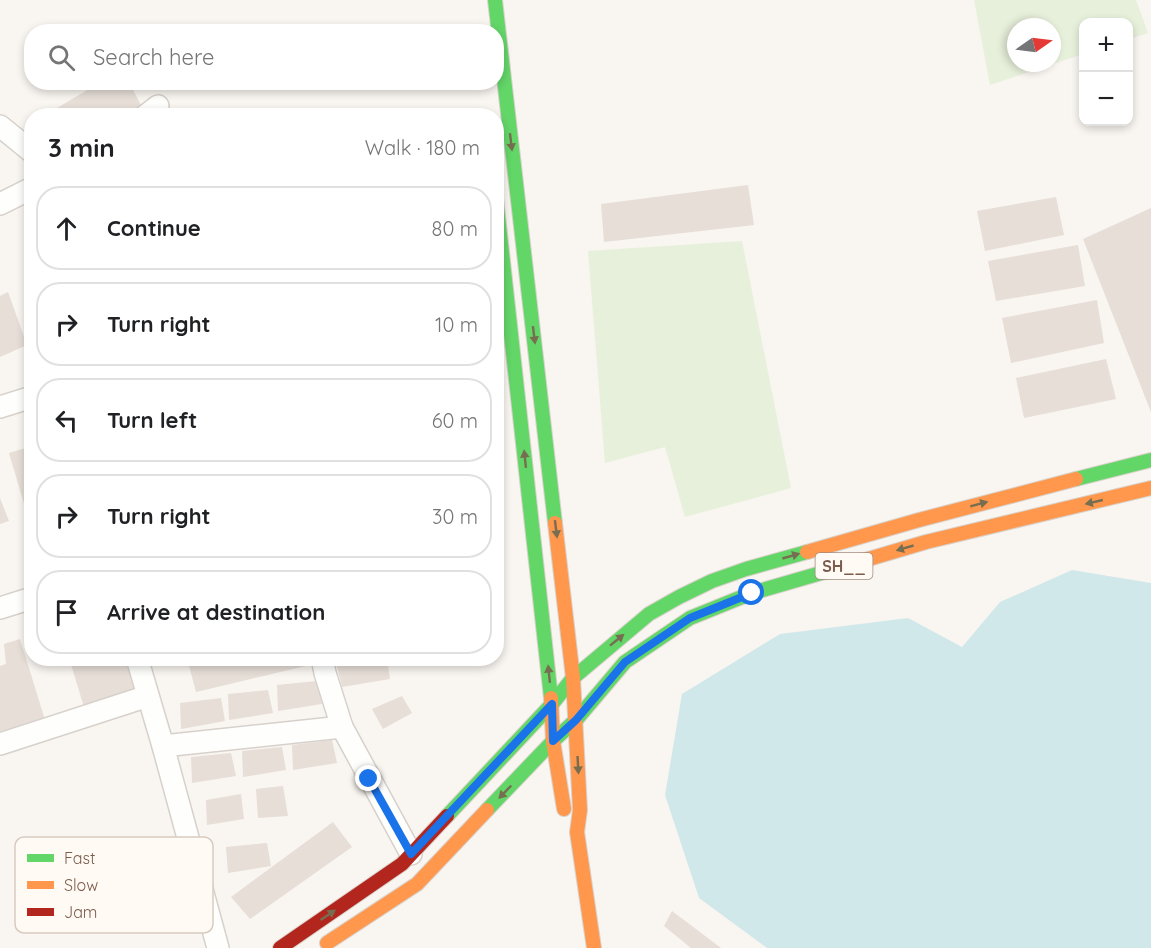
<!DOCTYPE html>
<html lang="en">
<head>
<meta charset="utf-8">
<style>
  :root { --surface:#fff; --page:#f2f2f2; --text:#202124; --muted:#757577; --line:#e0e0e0 }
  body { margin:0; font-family:Quicksand,sans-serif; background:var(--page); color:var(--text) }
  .controls { position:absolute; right:18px; top:18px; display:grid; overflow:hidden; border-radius:12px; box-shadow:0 3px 9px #0003 }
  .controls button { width:54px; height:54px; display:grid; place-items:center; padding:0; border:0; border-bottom:2px solid var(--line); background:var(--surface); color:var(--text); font:30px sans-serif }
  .compass { position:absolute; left:1007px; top:18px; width:54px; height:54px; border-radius:50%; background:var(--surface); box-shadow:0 3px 9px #0003; rotate:76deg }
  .stop { position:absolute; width:18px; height:18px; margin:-14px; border:4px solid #1a73e8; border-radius:50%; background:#fff }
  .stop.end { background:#1a73e8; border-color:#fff; box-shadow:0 2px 6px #0008 }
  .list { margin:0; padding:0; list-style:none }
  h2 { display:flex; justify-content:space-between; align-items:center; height:78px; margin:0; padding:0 24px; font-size:26px }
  h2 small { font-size:20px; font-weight:400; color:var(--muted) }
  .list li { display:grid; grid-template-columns:39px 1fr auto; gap:18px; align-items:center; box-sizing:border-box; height:84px; margin:0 12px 12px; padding:0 12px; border:2px solid var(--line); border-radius:24px }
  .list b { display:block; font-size:22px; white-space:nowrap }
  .list em { font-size:20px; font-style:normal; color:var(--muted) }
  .icon { flex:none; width:33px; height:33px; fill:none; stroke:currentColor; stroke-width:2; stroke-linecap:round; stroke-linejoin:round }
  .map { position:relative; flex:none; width:1151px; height:948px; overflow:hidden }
  .search { position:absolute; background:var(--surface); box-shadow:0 3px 9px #0003; left:24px; top:24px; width:480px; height:66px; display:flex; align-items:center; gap:15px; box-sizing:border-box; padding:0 21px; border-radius:24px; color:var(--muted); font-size:22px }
  .panel { position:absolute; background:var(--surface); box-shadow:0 3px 9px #0003; left:24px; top:108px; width:480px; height:558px; border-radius:24px }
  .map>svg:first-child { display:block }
  .green { fill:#e7f0db; fill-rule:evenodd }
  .water { fill:#d0e8ea }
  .building { fill:#e6ded7 }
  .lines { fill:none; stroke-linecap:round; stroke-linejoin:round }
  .street-casing { stroke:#d7d1cb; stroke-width:24 }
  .fast-casing { stroke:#d9d2cb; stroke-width:16 }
  .slow-casing { stroke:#d9d2cb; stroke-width:16 }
  .jam-casing { stroke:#d9d2cb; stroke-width:16 }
  .street { stroke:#fefefd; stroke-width:21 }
  .fast { stroke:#63d668; stroke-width:14 }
  .slow { stroke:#ff974d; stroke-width:14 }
  .jam { stroke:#b3261e; stroke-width:14 }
  .oneway { fill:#776e51 }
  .route { stroke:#1a73e8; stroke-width:8 }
  .labels { text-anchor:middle; stroke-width:6; stroke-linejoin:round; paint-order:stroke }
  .shield { fill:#fffaf3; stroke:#a28b7f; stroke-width:1.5 }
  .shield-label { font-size:16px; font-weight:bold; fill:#7a5c4d }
  .key { fill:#fffaf3; stroke:#d7cbc1; stroke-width:1.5 }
  .key-label { font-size:16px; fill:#7a5c4d }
</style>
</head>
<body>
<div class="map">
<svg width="1151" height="948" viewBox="0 0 1151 948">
  <rect width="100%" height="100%" fill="#f9f5f0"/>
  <!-- green -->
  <g class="green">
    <path d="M974,0H1136L1148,33L1129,39L1128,22H1084L1083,54L990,85ZM1016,27H1052V63H1016Z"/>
    <path d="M742,241L791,488L685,517L665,447L605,463L588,251Z"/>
  </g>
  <!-- water -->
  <path class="water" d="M1072,570L1151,583V948H767L699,898L665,795L682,694L780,634L908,618L962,647L1000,602Z"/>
  <!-- building -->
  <g class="building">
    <path d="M101,82H129L143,109L134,116H48L57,108Z"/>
    <path d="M748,185L754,225L604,242L601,204Z"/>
    <path d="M1056,197L1064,235L985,251L977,211Z"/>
    <path d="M1151,208V412L1083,239Z"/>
    <path d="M1078,245L1085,286L996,301L988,261Z"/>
    <path d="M8,292L27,345L0,357V296Z"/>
    <path d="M1097,300L1104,343L1011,363L1002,318Z"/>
    <path d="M1106,359L1116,399L1024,418L1016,378Z"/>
    <path d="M32,446V513L27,514L9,453Z"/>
    <path d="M0,498L9,521L0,524Z"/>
    <path d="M20,639L45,720L0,735V666L6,664L4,644Z"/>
    <path d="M69,658H128L140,691L84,707Z"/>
    <path d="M187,658H312L314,664L196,692Z"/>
    <path d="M342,658H387L390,679L342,687L335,659Z"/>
    <path d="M317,681L322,704L278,711L277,685Z"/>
    <path d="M268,690L273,713L229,720L228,694Z"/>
    <path d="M402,696L412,713L383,729L372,709Z"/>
    <path d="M221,698L225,721L181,729L180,703Z"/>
    <path d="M332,740L337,763L293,770L292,745Z"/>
    <path d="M282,747L286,770L243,777L242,751Z"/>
    <path d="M231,753L236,776L192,783L191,757Z"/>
    <path d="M283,786L288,816L258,818L256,789Z"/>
    <path d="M241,794L244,819L207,825L206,800Z"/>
    <path d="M333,822L352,847L250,919L231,897Z"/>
    <path d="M267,843L271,866L228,873L226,847Z"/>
    <path d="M672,911L721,948H691L664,926Z"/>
  </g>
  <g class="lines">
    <defs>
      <g id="street">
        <path d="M145,116L158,106"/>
        <path d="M0,126L32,152"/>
        <path d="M0,204L32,188"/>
        <path d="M0,407L32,397"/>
        <path d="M0,608L32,598"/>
        <path d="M137,658L163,746L218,948"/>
        <path d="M322,658L325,673L342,727L411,854"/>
        <path d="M0,744L148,696"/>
        <path d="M163,746L342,727"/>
      </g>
      <g id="fast">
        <path d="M495,0L555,523"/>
        <path d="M496,198L551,698"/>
        <path d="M1076,479L1151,460"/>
        <path d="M487,810L553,741L576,720L625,662L690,618L752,593L828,571"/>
        <path d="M447,816L552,704L573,678L649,614L679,597L712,581L746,569L807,552"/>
      </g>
      <g id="slow">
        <path d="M555,523L573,678L580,810L577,832L594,948"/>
        <path d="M807,552L919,520L1076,479"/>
        <path d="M828,571L926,542L1151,488"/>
        <path d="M551,698L553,741L564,809"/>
        <path d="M327,943L417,884L487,810"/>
      </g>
      <path id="jam" d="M280,948L402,864L447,816"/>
    </defs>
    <!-- street casing -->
    <use href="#street" class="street-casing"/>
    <!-- fast casing -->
    <use href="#fast" class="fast-casing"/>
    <!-- slow casing -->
    <use href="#slow" class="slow-casing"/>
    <!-- jam casing -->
    <use href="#jam" class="jam-casing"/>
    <!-- street -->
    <use href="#street" class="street"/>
    <!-- fast -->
    <use href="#fast" class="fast"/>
    <!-- slow -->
    <use href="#slow" class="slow"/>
    <!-- jam -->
    <use href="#jam" class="jam"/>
  </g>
  <!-- one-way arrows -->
  <defs><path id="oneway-solid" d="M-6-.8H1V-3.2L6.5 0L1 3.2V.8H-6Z" transform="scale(1.5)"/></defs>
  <g class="oneway">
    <use href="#oneway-solid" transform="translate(511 142) rotate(83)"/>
    <use href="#oneway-solid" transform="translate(534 335) rotate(83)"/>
    <use href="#oneway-solid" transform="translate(525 459) rotate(-96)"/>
    <use href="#oneway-solid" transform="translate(1094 502) rotate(167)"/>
    <use href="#oneway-solid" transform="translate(979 504) rotate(-15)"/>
    <use href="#oneway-solid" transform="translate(556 529) rotate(83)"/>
    <use href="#oneway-solid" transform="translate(905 548) rotate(164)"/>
    <use href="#oneway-solid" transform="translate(791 556) rotate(-16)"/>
    <use href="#oneway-solid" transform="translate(617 640) rotate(-39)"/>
    <use href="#oneway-solid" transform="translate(549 674) rotate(-96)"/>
    <use href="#oneway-solid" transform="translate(578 765) rotate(87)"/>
    <use href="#oneway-solid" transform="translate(505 792) rotate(134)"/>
    <use href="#oneway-solid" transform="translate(328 915) rotate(-34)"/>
  </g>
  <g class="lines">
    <!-- route -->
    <path class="route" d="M369,779L411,854L552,704L553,741L576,720L625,662L690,618L752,593"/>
  </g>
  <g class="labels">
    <!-- shield labels -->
    <rect class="shield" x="815.5" y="553" width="57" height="26" rx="4.5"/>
    <g class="shield-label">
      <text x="844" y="572">SH__</text>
    </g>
  </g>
  <!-- legend -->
  <rect x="15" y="837" width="198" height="96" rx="9" class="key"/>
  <rect x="27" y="854" width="27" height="8" fill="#63d668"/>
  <rect x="27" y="881" width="27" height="8" fill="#ff974d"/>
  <rect x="27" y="908" width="27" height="8" fill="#b3261e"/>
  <g class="key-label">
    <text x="64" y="864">Fast</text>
    <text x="64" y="891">Slow</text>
    <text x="64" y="918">Jam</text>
  </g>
</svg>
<div class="controls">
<button>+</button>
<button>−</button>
</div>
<svg class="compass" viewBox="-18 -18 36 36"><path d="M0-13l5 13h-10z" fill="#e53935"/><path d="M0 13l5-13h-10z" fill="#757577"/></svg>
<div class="stop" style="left:752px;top:593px"></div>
<div class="stop end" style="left:369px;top:779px"></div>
<div class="search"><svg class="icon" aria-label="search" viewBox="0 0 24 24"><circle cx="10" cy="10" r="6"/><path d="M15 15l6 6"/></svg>Search here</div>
<section class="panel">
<h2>3 min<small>Walk · 180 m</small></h2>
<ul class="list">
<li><svg class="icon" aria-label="ahead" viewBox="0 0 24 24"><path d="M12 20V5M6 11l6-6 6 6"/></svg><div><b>Continue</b></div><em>80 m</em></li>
<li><svg class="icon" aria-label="right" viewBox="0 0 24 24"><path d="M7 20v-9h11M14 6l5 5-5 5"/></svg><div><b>Turn right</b></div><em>10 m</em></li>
<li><svg class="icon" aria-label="left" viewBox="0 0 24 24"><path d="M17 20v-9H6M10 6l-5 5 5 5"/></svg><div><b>Turn left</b></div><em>60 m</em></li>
<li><svg class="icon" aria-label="right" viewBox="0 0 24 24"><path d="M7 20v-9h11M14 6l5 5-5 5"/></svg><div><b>Turn right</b></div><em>30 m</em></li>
<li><svg class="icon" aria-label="arrive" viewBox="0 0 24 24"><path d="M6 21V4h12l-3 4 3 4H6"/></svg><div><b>Arrive at destination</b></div></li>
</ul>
</section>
</div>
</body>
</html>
